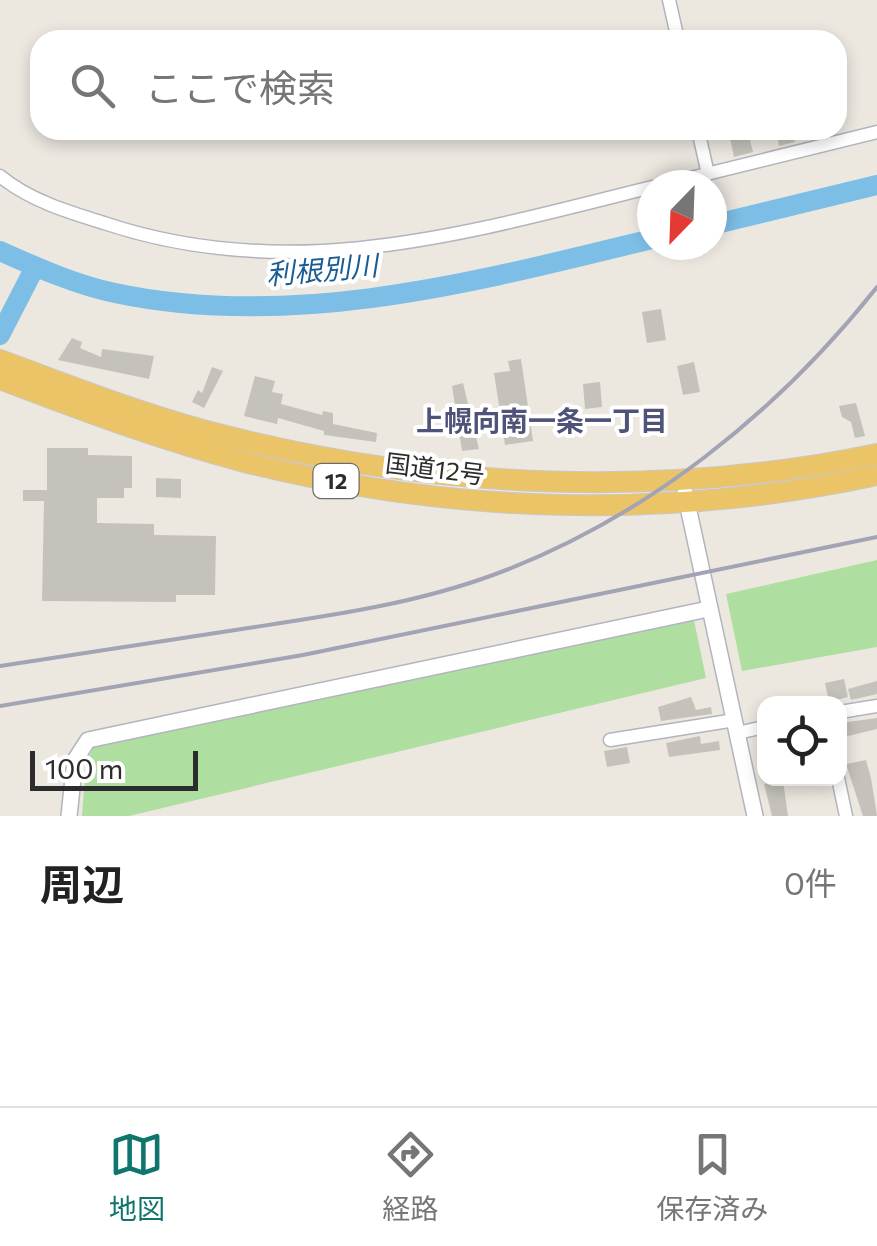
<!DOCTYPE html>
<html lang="ja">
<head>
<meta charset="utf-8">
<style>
  :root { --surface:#fff; --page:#f2f2f2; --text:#222; --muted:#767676; --line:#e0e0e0; --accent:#0f766e }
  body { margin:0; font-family:Commissioner,"Noto Sans JP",sans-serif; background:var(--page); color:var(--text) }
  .controls { position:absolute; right:30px; bottom:30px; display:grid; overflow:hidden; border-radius:20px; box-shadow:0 5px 15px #0003 }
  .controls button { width:90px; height:90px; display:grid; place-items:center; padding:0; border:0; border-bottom:2px solid var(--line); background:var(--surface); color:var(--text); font:50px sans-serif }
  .compass { position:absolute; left:637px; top:170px; width:90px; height:90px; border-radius:50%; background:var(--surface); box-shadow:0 5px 15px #0003; rotate:203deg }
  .scale { position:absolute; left:30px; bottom:25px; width:168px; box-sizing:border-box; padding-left:10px; border:5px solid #2c2c2c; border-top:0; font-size:28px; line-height:35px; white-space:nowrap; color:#2c2c2c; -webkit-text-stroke:8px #fff; paint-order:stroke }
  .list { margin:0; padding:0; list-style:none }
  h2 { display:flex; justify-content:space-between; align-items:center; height:130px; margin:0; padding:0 40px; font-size:42px }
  h2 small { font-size:32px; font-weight:400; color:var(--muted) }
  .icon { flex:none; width:55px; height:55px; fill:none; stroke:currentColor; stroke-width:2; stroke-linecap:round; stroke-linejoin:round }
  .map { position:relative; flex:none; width:877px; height:816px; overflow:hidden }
  .search { position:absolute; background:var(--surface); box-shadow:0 5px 15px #0003; left:30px; right:30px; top:30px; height:110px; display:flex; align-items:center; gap:25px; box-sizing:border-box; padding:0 35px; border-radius:30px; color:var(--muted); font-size:38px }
  .sheet { height:290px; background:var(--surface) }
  nav { display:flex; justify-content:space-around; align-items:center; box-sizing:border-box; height:140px; border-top:2px solid var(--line); background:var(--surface); font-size:28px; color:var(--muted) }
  nav a { display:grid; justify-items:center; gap:5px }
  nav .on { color:var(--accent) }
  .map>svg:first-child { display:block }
  .green { fill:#afdea1 }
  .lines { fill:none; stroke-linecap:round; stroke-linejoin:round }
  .river { stroke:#7cbee5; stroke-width:20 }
  .building { fill:#c5c2bb }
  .minor-casing { stroke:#b3b4be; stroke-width:15 }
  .tertiary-casing { stroke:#b3b4be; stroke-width:18 }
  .trunk-casing { stroke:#c8c8c8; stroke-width:22 }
  .minor { stroke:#fff; stroke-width:12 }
  .tertiary { stroke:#fff; stroke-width:15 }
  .trunk { stroke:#ecc468; stroke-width:20 }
  .rail { stroke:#a2a3b4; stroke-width:4 }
  .labels { text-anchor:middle; stroke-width:8; stroke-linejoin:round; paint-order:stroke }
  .shield { fill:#fff; stroke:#6b6b6b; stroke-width:2.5 }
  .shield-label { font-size:22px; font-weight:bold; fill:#2c2c2c }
  .street-label { font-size:25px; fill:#2c2c2c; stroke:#fff }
  .water-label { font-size:28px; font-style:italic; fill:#195c93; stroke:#fff }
  .neighbourhood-label { font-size:28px; font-weight:bold; fill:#505379; stroke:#fff }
</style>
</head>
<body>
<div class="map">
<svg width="877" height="816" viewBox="0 0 877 816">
  <rect width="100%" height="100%" fill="#ece8e0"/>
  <!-- green -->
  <g class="green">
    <path d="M877,560V647L742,671L726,594Z"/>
    <path d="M694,620L706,678L129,816H82L86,763L94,746Z"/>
  </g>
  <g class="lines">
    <!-- river -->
    <g class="river">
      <path d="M712,225L877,185"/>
      <path d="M0,251C36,267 76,285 115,293C294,331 479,281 652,239"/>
      <path d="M0,335L35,267"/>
    </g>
  </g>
  <!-- building -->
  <g class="building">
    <path d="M721,130H793L795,142L779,146L777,135L750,140L753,152L734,157L730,138L723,139Z"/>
    <path d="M661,309L666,340L647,343L642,312Z"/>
    <path d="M72,338L82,342L80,348L101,357L102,349L154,356L149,379L58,360Z"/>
    <path d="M521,359L533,441L505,445L494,373L510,371L508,361Z"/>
    <path d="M694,362L700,392L683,395L677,366Z"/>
    <path d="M212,367L223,371L204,408L192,402L198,390L202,393Z"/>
    <path d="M255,376L275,381L272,392L283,394L281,404L322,415L323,411L333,413V424L377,433L376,442L324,435V431L278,418L277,424L244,416Z"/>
    <path d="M600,382L602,407L585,409L583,384Z"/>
    <path d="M463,383L479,449L462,451L452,386Z"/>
    <path d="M856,403L865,436L855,438L851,422L842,417L839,406Z"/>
    <path d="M47,448H88V455L132,456V488H124V498H97V523L154,524V535L216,536L215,595H176V602L42,601L44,501H23V490H47Z"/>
    <path d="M156,478L181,479V498L156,497Z"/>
    <path d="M844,679L848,697L829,702L825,683Z"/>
    <path d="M877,681V694L851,700L848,689Z"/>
    <path d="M691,697L696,710L711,707L712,714L661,721L658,707Z"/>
    <path d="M877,718V729L840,738V723Z"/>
    <path d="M700,736L701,744L719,741L720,750L669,757L666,743Z"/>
    <path d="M627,747L630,763L607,767L604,751Z"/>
    <path d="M866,760L871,778L877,816H863L846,764Z"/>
    <path d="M783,781L788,816H772L764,784Z"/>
  </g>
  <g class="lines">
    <defs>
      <g id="minor">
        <path d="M669,0L678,40"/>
        <path d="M698,130L708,174"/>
        <path d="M0,176C29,200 68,212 104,223C292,286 467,233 652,187"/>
        <path d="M662,185L877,132"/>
        <path d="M840,712L877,706"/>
        <path d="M737,733L764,727"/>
        <path d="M610,740L735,720"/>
        <path d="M838,778L846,816"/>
      </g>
      <g id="tertiary">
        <path d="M685,493L755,816"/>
        <path d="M69,816L75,760L88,740L708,609"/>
      </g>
      <g id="trunk">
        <path d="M0,360C76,388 151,418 230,437C438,489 666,498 877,454"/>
        <path d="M0,379C81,410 161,440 245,462C451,514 669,520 877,475"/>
      </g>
    </defs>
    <!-- minor casing -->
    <use href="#minor" class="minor-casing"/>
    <!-- tertiary casing -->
    <use href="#tertiary" class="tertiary-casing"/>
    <!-- trunk casing -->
    <use href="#trunk" class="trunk-casing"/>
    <!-- minor -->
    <use href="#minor" class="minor"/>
    <!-- tertiary -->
    <use href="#tertiary" class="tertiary"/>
    <!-- trunk -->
    <use href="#trunk" class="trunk"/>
    <!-- rail -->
    <g class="rail">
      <path d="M0,666C85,653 170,640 255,627C335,615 417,603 493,575C645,519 777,413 877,287"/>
      <path d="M0,706L303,655L877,537"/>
    </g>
  </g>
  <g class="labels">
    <!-- shield labels -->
    <rect class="shield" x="313.5" y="464" width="45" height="34" rx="8"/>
    <g class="shield-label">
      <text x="336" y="489">12</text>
    </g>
    <!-- street labels -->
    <g class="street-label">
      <text transform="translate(435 469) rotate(7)" y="9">国道12号</text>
    </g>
    <!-- water labels -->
    <g class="water-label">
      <text transform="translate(322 270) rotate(-5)" y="10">利根別川</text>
    </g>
    <!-- neighbourhood labels -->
    <g class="neighbourhood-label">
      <text x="542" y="431">上幌向南一条一丁目</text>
    </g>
  </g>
</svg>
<div class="controls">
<button><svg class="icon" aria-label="locate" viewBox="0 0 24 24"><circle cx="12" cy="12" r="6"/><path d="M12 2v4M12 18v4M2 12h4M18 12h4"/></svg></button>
</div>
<svg class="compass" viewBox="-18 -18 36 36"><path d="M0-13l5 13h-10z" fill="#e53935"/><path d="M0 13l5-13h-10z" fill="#767676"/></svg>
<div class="scale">100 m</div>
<div class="search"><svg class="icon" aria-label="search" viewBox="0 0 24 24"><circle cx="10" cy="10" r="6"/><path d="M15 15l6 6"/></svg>ここで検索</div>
</div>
<section class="sheet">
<h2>周辺<small>0件</small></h2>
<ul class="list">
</ul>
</section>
<nav>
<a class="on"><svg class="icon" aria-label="map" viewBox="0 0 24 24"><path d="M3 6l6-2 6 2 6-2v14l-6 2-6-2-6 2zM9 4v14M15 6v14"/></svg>地図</a>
<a><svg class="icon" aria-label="directions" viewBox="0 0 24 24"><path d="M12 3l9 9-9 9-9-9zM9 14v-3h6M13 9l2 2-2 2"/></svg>経路</a>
<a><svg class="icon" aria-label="saved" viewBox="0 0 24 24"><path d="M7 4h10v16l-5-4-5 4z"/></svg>保存済み</a>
</nav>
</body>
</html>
